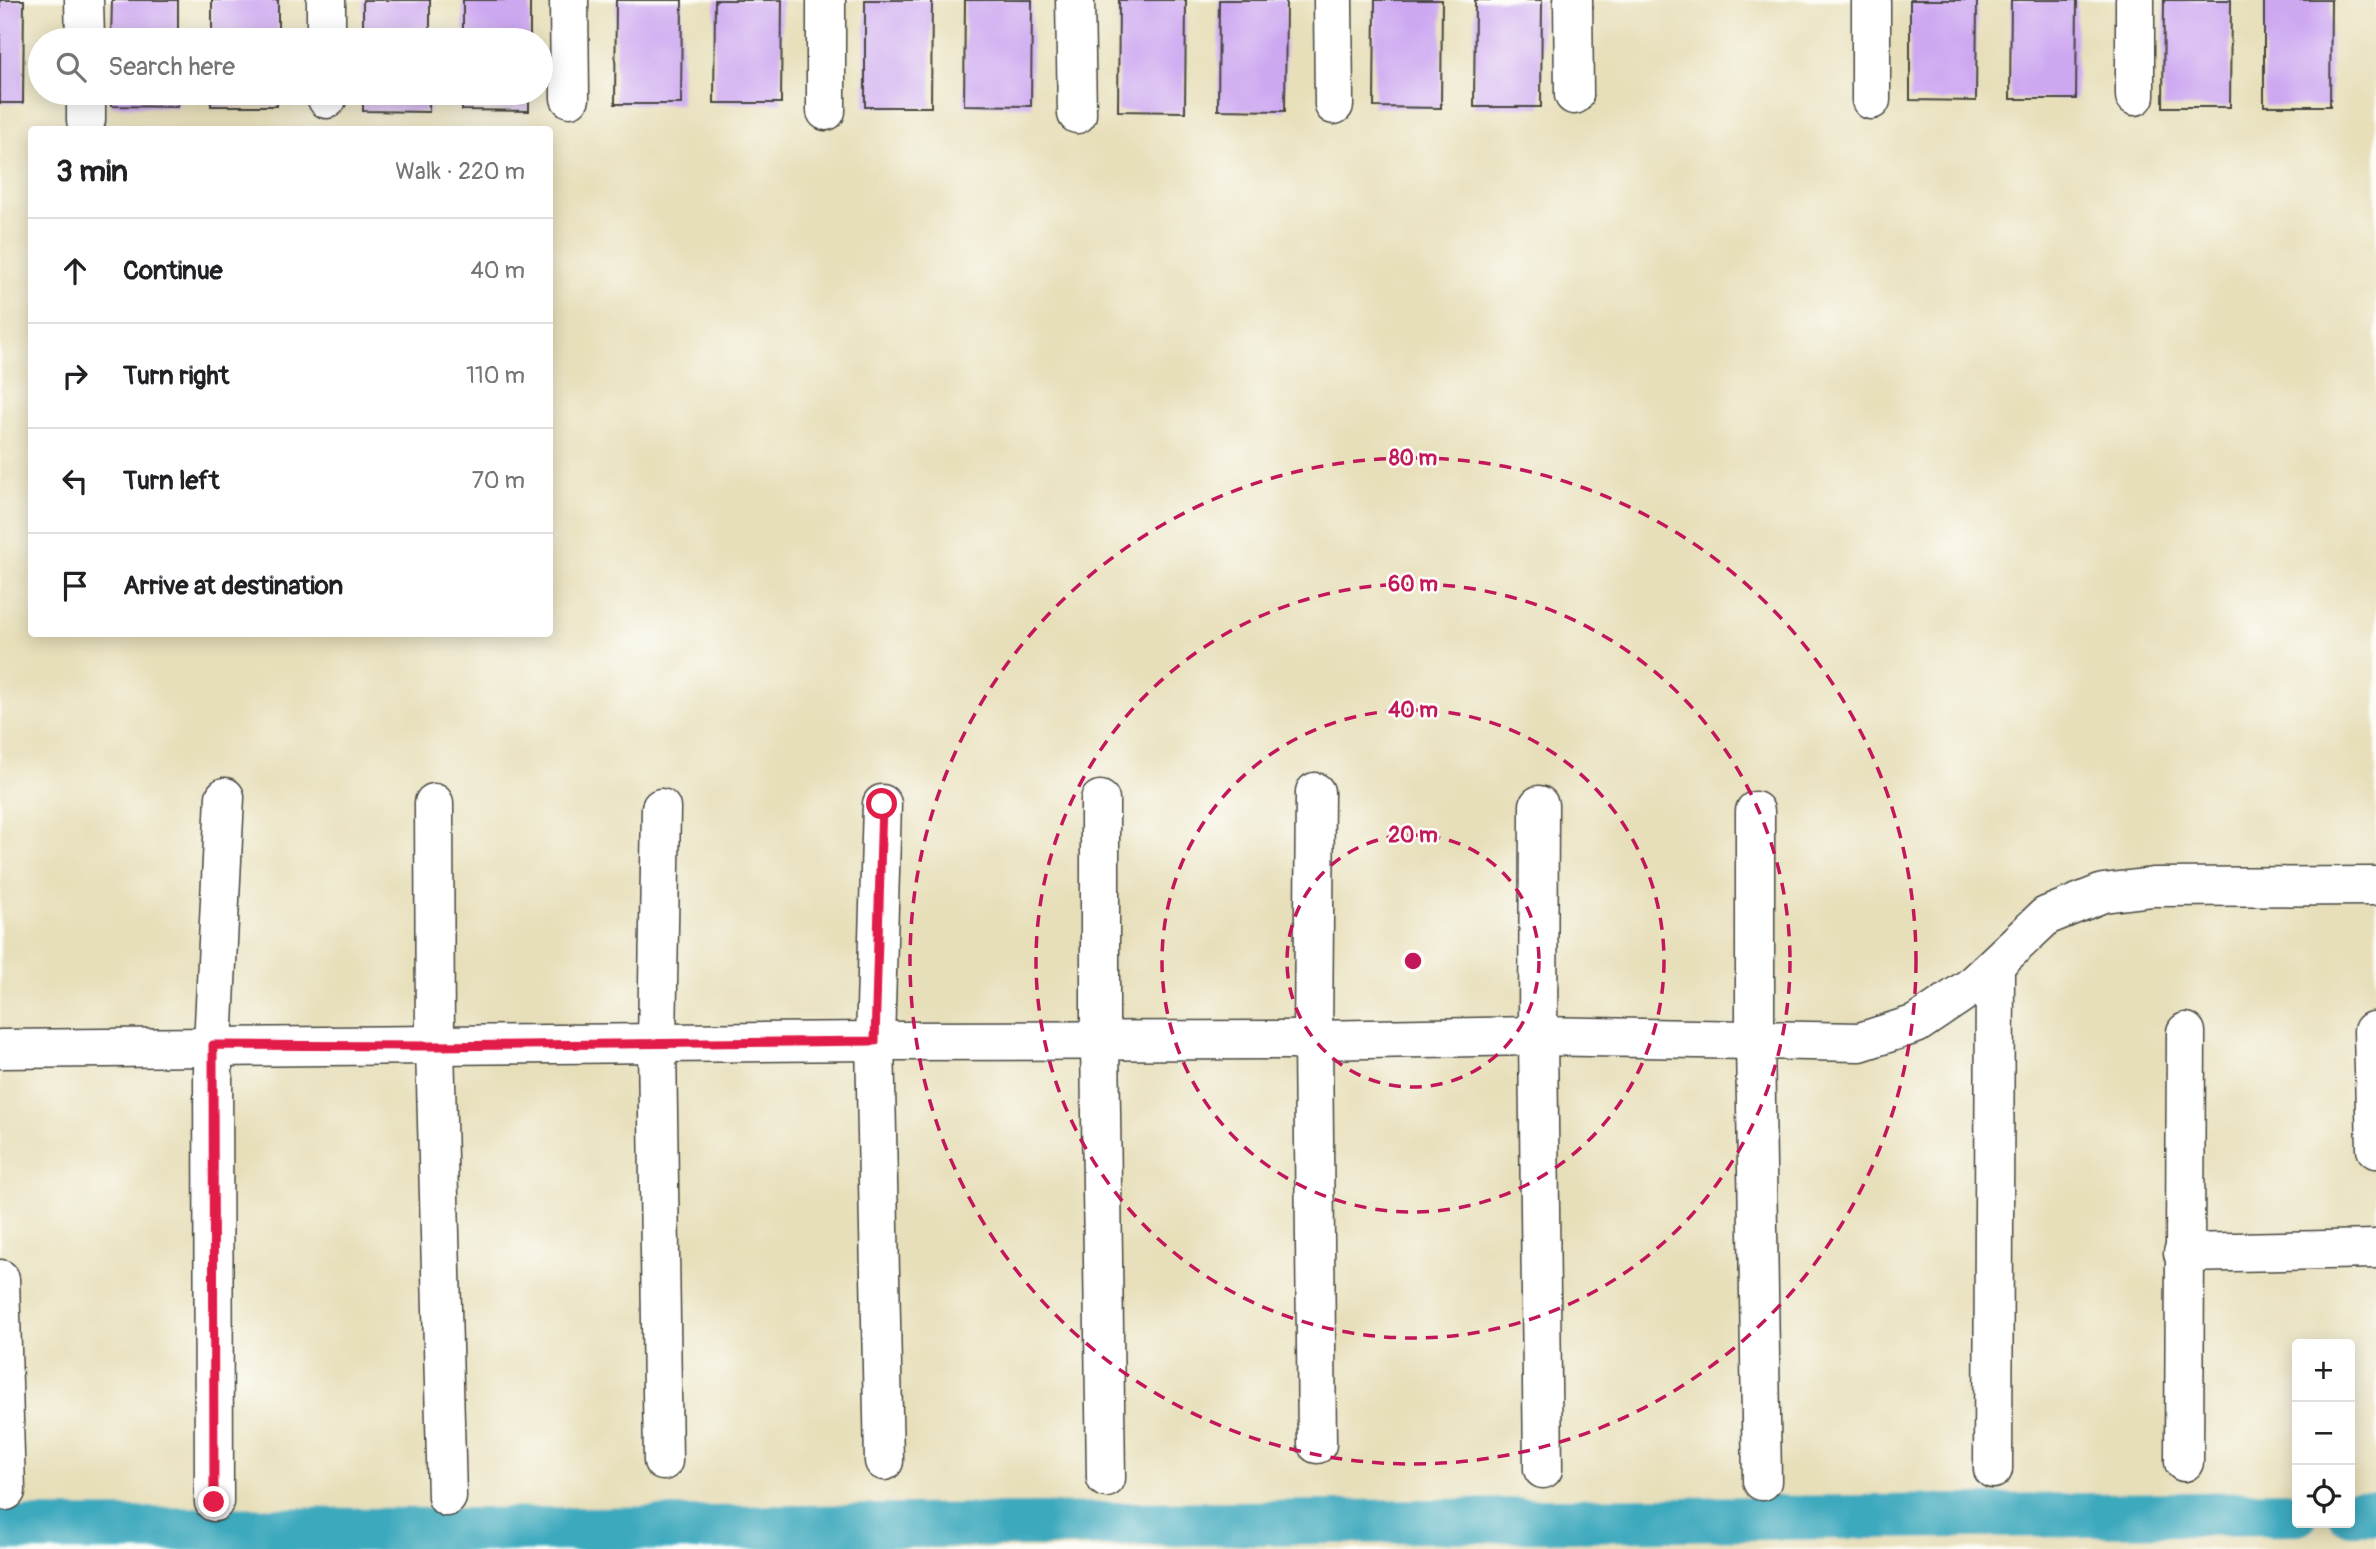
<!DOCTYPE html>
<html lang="en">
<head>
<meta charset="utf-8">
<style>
  :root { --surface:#fff; --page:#f2f2f2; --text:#202124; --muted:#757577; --line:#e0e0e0 }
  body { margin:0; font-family:Pangolin,sans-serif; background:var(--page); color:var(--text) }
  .controls { position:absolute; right:21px; bottom:21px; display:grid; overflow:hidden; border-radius:7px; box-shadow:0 4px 18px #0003 }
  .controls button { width:63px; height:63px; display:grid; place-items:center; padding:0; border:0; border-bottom:2px solid var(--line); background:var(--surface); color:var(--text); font:35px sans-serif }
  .stop { position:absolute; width:21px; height:21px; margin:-16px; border:5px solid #e11d48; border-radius:50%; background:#fff }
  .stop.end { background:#e11d48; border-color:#fff; box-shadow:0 2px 7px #0008 }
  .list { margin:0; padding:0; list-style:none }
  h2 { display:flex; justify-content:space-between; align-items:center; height:91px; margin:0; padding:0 28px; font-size:30px }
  h2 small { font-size:23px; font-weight:400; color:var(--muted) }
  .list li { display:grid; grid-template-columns:46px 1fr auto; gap:21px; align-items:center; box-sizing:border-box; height:105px; padding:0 28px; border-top:2px solid var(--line) }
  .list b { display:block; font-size:26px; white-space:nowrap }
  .list em { font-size:23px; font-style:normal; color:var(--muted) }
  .icon { flex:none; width:38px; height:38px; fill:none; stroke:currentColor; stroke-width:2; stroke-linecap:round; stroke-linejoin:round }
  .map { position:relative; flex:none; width:2376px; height:1549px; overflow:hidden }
  .search { position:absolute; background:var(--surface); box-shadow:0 4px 18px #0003; left:28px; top:28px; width:525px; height:77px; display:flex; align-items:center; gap:18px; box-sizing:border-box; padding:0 24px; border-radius:38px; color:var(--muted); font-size:26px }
  .panel { position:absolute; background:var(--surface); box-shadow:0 4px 18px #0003; left:28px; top:126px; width:525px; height:511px; border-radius:7px }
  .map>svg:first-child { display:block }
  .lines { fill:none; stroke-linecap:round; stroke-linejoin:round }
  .canal { stroke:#3da9bd; stroke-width:44 }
  .building { fill:#cda8f1 }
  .minor-casing { stroke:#474640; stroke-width:41 }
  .minor { stroke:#fff; stroke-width:38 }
  .route { stroke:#e11d48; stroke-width:9 }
  .ring { fill:none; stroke:#c2185b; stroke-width:3.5; stroke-dasharray:12 9 }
  .centre { fill:#c2185b; stroke:#fdfcf7; stroke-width:3.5 }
  .ring-label { font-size:21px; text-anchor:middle; font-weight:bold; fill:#c2185b; stroke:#fdfcf7; stroke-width:5; stroke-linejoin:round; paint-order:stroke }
</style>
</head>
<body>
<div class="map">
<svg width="2376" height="1549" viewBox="0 0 2376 1549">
  <rect width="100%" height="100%" fill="#fdfcf7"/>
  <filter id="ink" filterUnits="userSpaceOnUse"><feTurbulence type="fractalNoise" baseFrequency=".0143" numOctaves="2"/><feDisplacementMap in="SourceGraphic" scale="14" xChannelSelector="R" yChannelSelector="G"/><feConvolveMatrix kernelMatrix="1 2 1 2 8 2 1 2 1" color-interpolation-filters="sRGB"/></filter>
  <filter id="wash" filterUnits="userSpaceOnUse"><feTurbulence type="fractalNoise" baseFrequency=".00686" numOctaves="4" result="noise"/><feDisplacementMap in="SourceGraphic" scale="28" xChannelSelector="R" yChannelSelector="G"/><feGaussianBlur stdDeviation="1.57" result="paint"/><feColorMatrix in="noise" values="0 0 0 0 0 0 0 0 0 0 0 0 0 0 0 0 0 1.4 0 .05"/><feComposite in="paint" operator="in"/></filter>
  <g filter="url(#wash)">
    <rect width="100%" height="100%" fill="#e7dfba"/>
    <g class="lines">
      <!-- canal -->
      <g class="canal">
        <path d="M2350,1513H2376"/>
        <path d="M0,1529L475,1530L2297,1513"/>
      </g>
    </g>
    <g id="blocks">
      <!-- building -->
      <g class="building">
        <path d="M0,0H24L23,103H0Z"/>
        <path d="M112,0H178V40H111Z"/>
        <rect x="212" y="0" width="66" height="40"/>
        <rect x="363" y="0" width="67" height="40"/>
        <rect x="463" y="0" width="67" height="40"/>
        <path d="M616,0H682L681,104H615Z"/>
        <path d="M715,0H782L781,103H714Z"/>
        <path d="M865,0H932L931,107H865Z"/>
        <path d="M965,0H1032L1031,106L964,105Z"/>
        <path d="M1119,0H1186L1185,112L1118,111Z"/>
        <path d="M1219,0H1286L1285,111L1218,110Z"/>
        <path d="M1375,0H1442L1441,108L1374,107Z"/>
        <path d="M1475,0H1542L1541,107H1474Z"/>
        <path d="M1910,0H1977L1976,101L1910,100Z"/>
        <path d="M2011,0H2077L2076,99H2010Z"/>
        <path d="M2164,0H2231L2230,107H2163Z"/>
        <path d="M2264,0H2331L2330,106H2264Z"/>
        <path d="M111,93H178V107L111,106Z"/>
        <rect x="211" y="93" width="66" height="13"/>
        <path d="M363,93H429V112L363,111Z"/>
        <path d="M462,93H529V111L462,110Z"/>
      </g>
    </g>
  </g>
  <g filter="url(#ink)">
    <use href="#blocks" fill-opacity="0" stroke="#474640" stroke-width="2"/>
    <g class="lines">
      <defs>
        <g id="minor">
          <path d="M84,0L85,40"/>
          <path d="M326,0V40"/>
          <path d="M569,0L570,98"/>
          <path d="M826,0V111"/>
          <path d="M1075,0L1077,114"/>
          <path d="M1333,0L1334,105"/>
          <path d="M1573,0L1574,95"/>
          <path d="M2135,0V96"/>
          <path d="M86,93V120"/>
          <path d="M327,93V99"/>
          <path d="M1871,100V0"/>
          <path d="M1315,792L1313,1040L1317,1444"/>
          <path d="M1100,800V1041L1106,1478"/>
          <path d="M434,803L435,1046L447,1497"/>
          <path d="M882,804L875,1041L884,1461"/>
          <path d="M1539,805L1538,1036L1543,1469"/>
          <path d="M661,808L657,1044L663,1461"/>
          <path d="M1755,811V1041L1762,1481"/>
          <path d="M2373,1031L2376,1149"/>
          <path d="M0,1049L875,1041L1313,1040L1538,1036L1860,1042L1916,1024L1971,987L2046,916L2103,893L2153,887L2376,886"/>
          <path d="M2183,1253L2376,1249"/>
          <path d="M0,1279L6,1491"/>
          <path d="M2184,1462L2186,1032"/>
          <path d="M1993,1469L1995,965"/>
          <path d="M214,1502L213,1045L225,797"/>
        </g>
      </defs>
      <!-- minor casing -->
      <use href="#minor" class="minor-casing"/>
      <!-- minor -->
      <use href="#minor" class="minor"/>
    </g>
  </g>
  <g class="lines" filter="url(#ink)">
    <!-- route -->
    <path class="route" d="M214,1502L213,1045L435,1046L875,1041L882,804"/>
  </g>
  <!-- distance rings -->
  <g class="ring">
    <circle cx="1413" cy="961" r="126"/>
    <circle cx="1413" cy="961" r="251"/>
    <circle cx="1413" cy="961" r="377"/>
    <circle cx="1413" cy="961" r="503"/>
  </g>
  <circle cx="1413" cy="961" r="10" class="centre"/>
  <g class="ring-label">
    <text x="1413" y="465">80 m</text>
    <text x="1413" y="591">60 m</text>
    <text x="1413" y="717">40 m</text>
    <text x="1413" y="842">20 m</text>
  </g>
</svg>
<div class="controls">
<button>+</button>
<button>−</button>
<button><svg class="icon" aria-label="locate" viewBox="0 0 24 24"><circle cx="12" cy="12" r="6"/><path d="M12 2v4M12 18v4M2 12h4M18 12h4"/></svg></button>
</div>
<div class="stop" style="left:882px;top:804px"></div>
<div class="stop end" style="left:214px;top:1502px"></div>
<div class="search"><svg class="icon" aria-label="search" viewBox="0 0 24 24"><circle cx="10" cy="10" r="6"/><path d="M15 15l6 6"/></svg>Search here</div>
<section class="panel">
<h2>3 min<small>Walk · 220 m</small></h2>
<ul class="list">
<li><svg class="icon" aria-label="ahead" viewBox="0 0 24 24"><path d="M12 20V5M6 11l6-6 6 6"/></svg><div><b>Continue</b></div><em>40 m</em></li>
<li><svg class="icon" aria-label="right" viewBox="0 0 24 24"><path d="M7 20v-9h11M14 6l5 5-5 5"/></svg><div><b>Turn right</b></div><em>110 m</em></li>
<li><svg class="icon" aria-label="left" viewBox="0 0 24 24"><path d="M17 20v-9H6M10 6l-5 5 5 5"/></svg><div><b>Turn left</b></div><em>70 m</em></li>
<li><svg class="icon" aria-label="arrive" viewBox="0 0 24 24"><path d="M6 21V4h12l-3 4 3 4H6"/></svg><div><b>Arrive at destination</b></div></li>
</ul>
</section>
</div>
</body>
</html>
